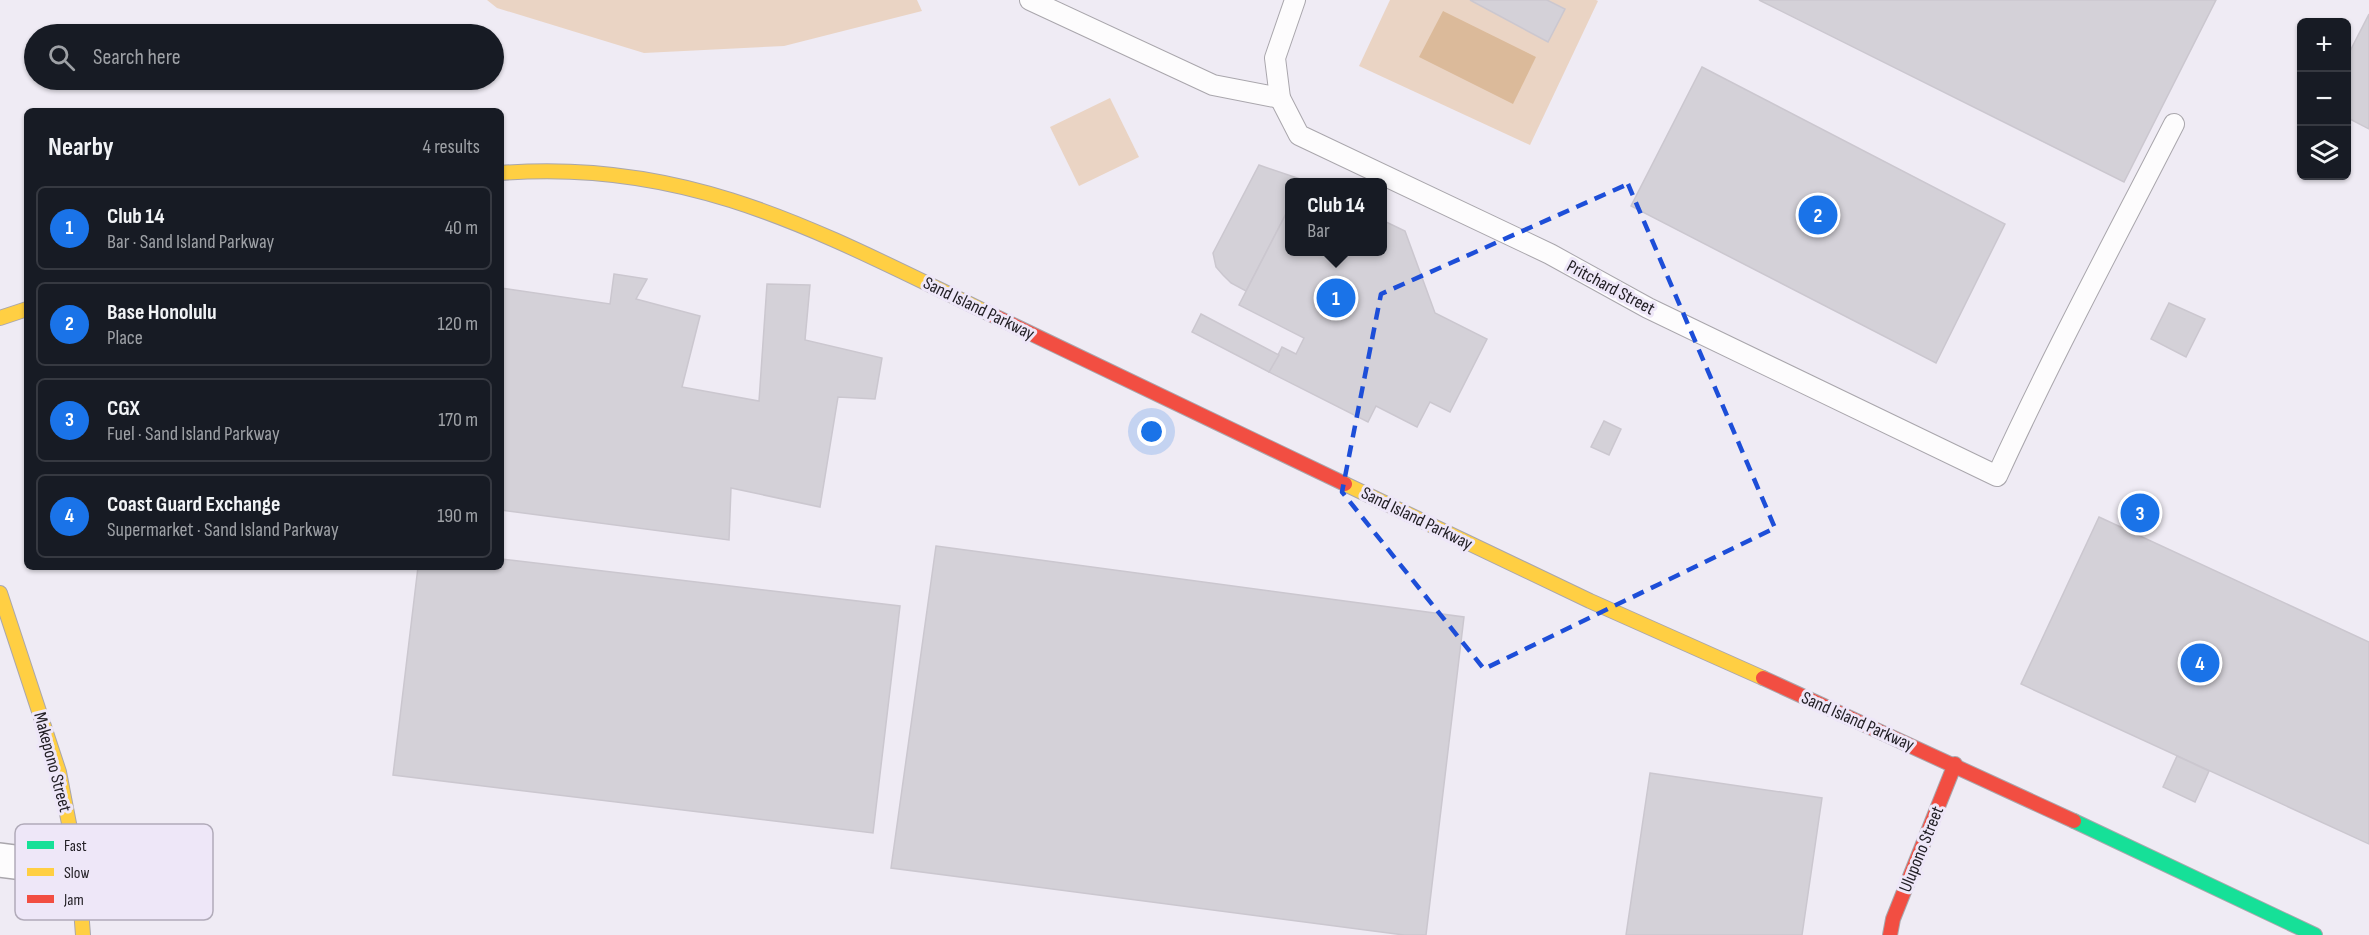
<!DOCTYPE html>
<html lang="en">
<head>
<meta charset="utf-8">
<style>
  :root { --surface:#171b24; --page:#242831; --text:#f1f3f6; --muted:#9ea1a6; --line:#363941; --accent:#1a73e8 }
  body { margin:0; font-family:"Sofia Sans Condensed",sans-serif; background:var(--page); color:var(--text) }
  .controls { position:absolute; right:18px; top:18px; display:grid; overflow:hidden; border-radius:9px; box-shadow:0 2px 4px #0004 }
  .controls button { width:54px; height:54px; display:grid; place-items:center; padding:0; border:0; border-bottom:2px solid var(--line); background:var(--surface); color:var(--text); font:30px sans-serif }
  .you { position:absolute; left:1152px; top:432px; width:21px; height:21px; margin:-15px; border:4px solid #fff; border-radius:50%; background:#1a73e8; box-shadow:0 0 0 9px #1a73e833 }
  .badge { display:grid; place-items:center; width:39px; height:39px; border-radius:50%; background:var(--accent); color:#fff; font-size:20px; font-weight:700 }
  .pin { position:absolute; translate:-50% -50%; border:3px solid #fff; box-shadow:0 2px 6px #0006 }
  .popup { position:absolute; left:1285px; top:178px; width:102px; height:78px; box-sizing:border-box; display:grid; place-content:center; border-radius:9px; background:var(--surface); filter:drop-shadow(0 2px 4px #0005); font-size:20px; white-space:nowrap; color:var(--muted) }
  .popup b { font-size:22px; color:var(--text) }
  .popup::after { content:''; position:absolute; left:50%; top:100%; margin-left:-12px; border:12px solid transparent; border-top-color:var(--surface) }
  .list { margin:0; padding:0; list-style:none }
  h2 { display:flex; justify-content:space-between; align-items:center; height:78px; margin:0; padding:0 24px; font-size:26px }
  h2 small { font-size:20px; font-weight:400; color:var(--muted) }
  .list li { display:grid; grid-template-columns:39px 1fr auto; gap:18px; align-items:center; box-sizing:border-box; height:84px; margin:0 12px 12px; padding:0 12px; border:2px solid var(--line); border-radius:9px }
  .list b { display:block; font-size:22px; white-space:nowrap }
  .list p { margin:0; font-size:20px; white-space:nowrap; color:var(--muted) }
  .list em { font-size:20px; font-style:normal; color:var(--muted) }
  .icon { flex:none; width:33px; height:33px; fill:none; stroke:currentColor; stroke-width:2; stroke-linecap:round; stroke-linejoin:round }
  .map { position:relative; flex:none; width:2369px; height:935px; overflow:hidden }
  .search { position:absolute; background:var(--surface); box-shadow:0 2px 4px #0004; left:24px; top:24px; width:480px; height:66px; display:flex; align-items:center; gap:15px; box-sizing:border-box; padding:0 21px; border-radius:33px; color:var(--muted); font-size:22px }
  .panel { position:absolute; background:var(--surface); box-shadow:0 2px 4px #0004; left:24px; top:108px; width:480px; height:462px; border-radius:9px }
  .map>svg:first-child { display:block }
  .green { fill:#ead4c4 }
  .water { fill:#dbba9a }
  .building { fill:#d4d1d8; stroke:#cbc7cf; stroke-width:1.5 }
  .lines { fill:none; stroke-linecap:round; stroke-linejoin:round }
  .lane-casing { stroke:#a9a6ac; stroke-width:22 }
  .street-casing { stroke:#a9a6ac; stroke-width:36 }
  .fast-casing { stroke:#a9a6ac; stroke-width:16 }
  .slow-casing { stroke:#a9a6ac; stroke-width:16 }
  .jam-casing { stroke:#a9a6ac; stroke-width:16 }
  .lane { stroke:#fdfcfd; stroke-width:20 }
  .street { stroke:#fdfcfd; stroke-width:33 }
  .fast { stroke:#16e098; stroke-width:14 }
  .slow { stroke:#ffcf43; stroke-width:14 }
  .jam { stroke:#f24e42; stroke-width:14 }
  .marked { fill:none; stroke:#1d4ed8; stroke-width:4.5; stroke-dasharray:12 8; stroke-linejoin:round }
  .labels { text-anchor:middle; stroke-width:6; stroke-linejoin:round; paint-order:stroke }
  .street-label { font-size:18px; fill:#232026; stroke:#eee7f8 }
  .key { fill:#eee7f8; stroke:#b1abb9; stroke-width:1.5 }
  .key-label { font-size:16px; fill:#232026 }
</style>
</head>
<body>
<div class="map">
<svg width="2369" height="935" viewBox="0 0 2369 935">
  <rect width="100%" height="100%" fill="#efebf4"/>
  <!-- green -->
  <g class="green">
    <path d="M487,0H917L922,11L784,46L644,53L497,8Z"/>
    <path d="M1390,0H1596L1598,1L1530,145L1359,66Z"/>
    <path d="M1110,98L1139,157L1079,186L1050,127Z"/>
  </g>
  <!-- water -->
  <path class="water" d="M1443,11L1536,57L1513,104L1419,57Z"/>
  <!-- building -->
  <g class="building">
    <path d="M1470,0H1547L1565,9L1548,42Z"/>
    <path d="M1759,0H2216L2124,182Z"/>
    <path d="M2369,14V129L2346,117V59Z"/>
    <path d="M1702,67L2005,224L1936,363L1631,206Z"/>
    <path d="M1259,165L1303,180L1290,182V206L1246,291L1231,283L1223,275L1216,267L1213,253Z"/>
    <path d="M1290,206V252H1382V220L1405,231L1435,313L1487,339L1450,412L1430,402L1417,427L1376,406L1368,422L1269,372L1282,347L1296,354L1304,338L1239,305Z"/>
    <path d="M614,274L647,279L636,299L700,316L682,387L759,401L767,284L810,285L805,340L882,358L875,399L838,397L820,507L731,488L729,540L501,510V288L610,304Z"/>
    <path d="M2169,303L2205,319L2186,357L2151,339Z"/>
    <path d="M1201,314L1279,355L1269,372L1192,332Z"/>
    <path d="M1604,421L1621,429L1609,455L1591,447Z"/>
    <path d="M2099,517L2369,642V844L2021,684Z"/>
    <path d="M936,546L1464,617L1426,935H1404L891,868Z"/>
    <path d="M501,559L900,606L873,833L393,775L418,567H501Z"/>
    <path d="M2177,756L2209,771L2195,802L2163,787Z"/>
    <path d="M1650,773L1822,798L1802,935H1626Z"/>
  </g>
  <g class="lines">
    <defs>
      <g id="lane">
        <path d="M1030,0L1213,85L1280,98"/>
        <path d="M1295,0L1275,58L1280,98L1299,135L1550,254L1648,308L1997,476C2052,356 2114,241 2174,124"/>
      </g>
      <path id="street" d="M0,860L78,870"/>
      <path id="fast" d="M2074,821L2315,935"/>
      <g id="slow">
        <path d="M501,173C691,158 823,234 988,313"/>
        <path d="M0,318L27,309"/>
        <path d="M1345,484L1590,601L1763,678"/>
        <path d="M0,593L59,772L78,870L83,935"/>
      </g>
      <g id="jam">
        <path d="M988,313L1345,484"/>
        <path d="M1763,678L2074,821"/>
        <path d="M1890,935L1893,919L1955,764"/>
      </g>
    </defs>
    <!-- lane casing -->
    <use href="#lane" class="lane-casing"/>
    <!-- street casing -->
    <use href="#street" class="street-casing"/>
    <!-- fast casing -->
    <use href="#fast" class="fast-casing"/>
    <!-- slow casing -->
    <use href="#slow" class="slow-casing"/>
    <!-- jam casing -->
    <use href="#jam" class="jam-casing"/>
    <!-- lane -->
    <use href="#lane" class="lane"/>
    <!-- street -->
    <use href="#street" class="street"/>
    <!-- fast -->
    <use href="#fast" class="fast"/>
    <!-- slow -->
    <use href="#slow" class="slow"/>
    <!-- jam -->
    <use href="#jam" class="jam"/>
  </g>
  <!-- marked area -->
  <path class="marked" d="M1628,184L1775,528L1484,669L1342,492L1381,294Z"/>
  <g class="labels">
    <!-- street labels -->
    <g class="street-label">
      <text transform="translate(1611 287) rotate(28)" y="6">Pritchard Street</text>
      <text transform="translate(979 308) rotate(26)" y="6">Sand Island Parkway</text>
      <text transform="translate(1417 518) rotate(26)" y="6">Sand Island Parkway</text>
      <text transform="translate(1858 721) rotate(24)" y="6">Sand Island Parkway</text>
      <text transform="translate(53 762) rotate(75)" y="6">Makepono Street</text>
      <text transform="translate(1921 849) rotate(-68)" y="6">Ulupono Street</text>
    </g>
  </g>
  <!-- legend -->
  <rect x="15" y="824" width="198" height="96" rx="9" class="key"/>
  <rect x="27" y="841" width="27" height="8" fill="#16e098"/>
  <rect x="27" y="868" width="27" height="8" fill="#ffcf43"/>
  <rect x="27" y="895" width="27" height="8" fill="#f24e42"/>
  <g class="key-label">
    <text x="64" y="851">Fast</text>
    <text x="64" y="878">Slow</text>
    <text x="64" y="905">Jam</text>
  </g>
</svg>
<div class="controls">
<button>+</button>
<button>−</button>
<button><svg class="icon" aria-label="layers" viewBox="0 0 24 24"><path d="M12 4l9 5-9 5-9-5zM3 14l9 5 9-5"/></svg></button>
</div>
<div class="you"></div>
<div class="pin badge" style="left:1336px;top:298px">1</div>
<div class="popup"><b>Club 14</b>Bar</div>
<div class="pin badge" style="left:1818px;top:215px">2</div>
<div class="pin badge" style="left:2140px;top:513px">3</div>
<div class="pin badge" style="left:2200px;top:663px">4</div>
<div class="search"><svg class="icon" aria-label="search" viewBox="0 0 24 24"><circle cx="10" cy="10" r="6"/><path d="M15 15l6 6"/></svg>Search here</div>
<section class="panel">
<h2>Nearby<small>4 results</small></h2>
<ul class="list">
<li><span class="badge">1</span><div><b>Club 14</b><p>Bar · Sand Island Parkway</p></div><em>40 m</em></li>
<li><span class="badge">2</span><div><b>Base Honolulu</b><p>Place</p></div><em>120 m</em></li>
<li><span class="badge">3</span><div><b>CGX</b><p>Fuel · Sand Island Parkway</p></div><em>170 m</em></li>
<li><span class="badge">4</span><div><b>Coast Guard Exchange</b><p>Supermarket · Sand Island Parkway</p></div><em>190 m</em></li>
</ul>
</section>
</div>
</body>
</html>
